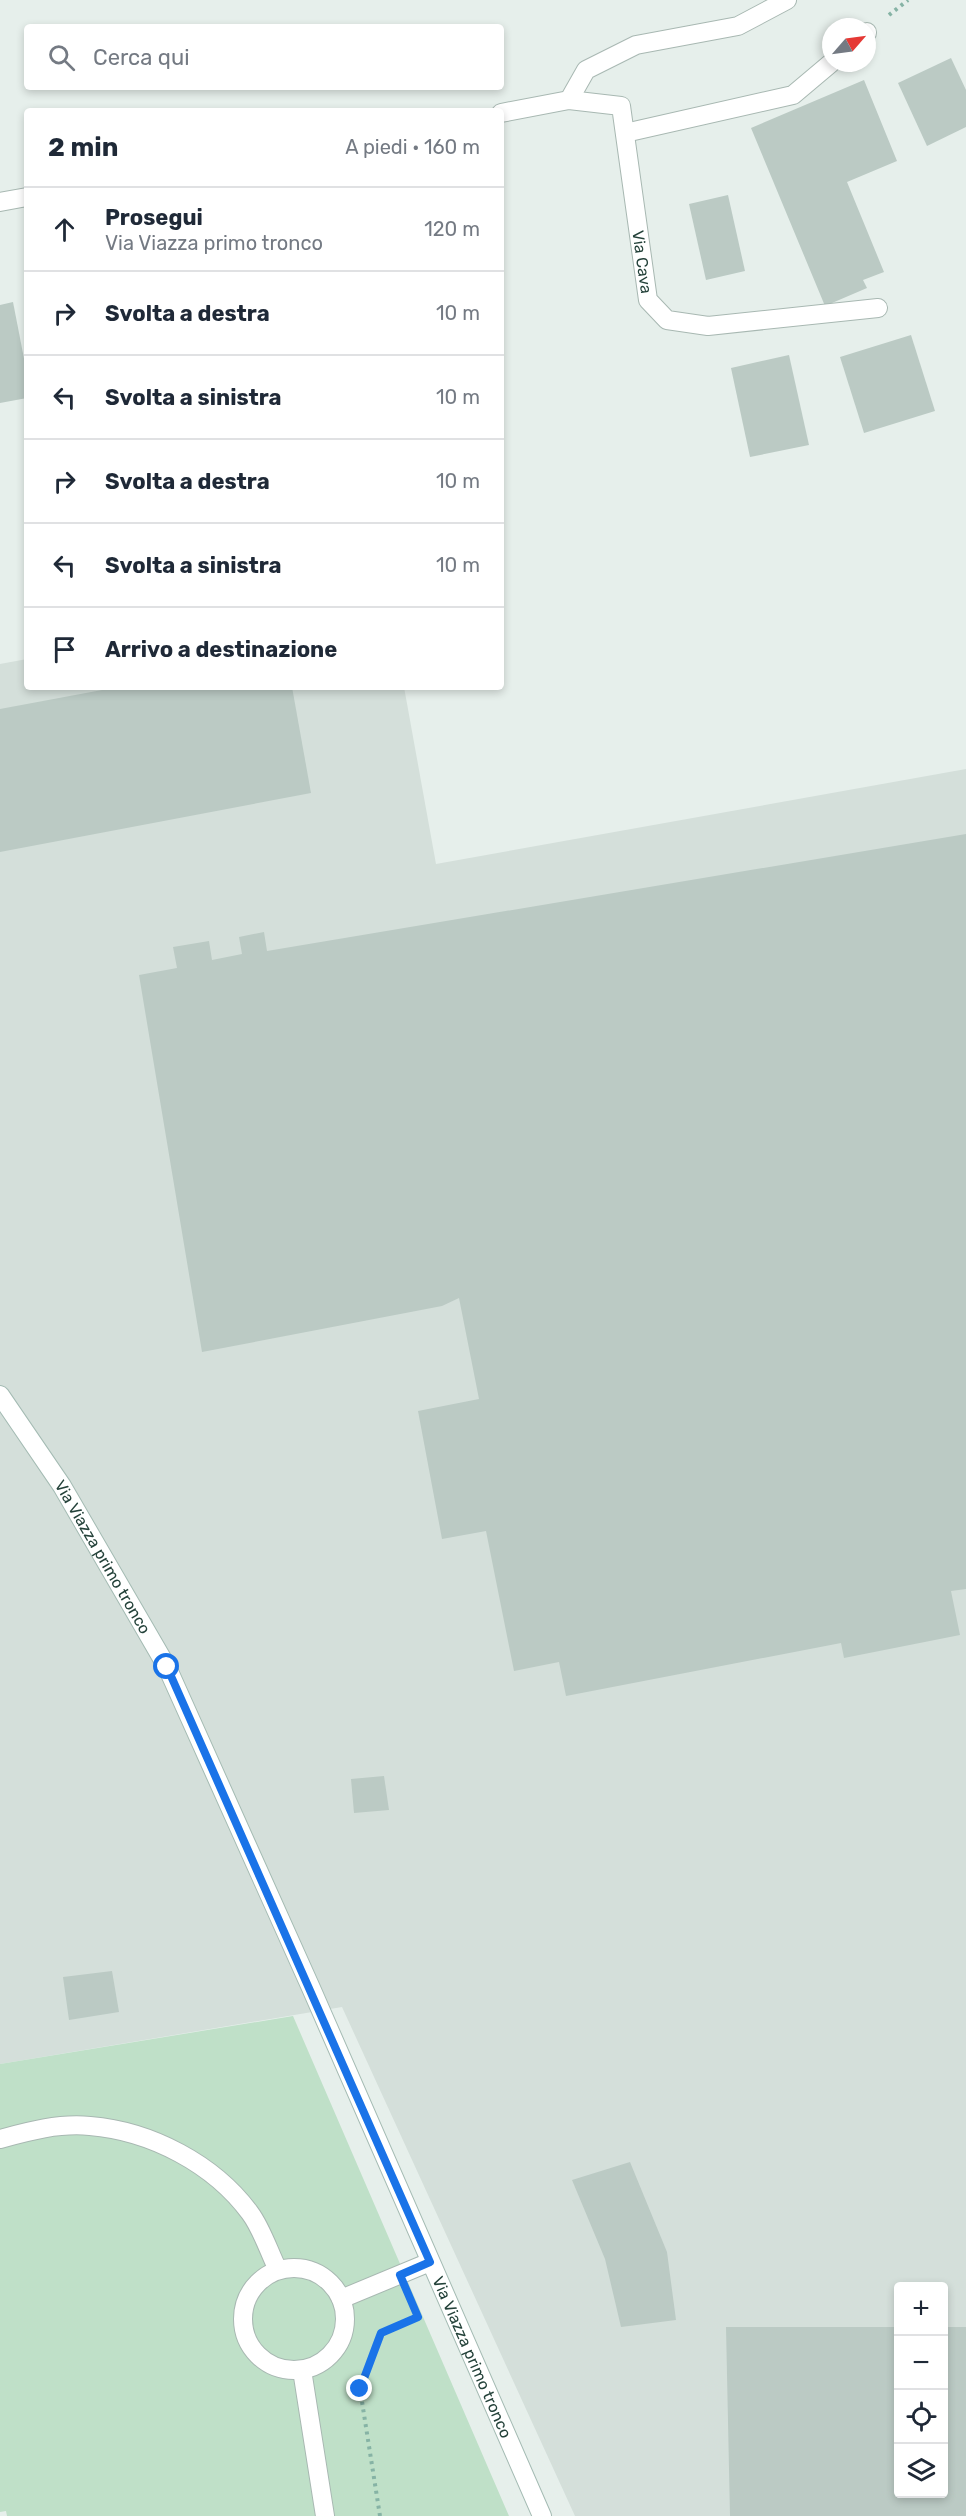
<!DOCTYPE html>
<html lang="it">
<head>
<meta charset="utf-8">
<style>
  :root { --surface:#fff; --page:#f2f2f3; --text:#1f2937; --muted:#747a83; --line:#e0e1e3 }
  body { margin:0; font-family:Rubik,sans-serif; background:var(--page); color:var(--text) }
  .controls { position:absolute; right:18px; bottom:18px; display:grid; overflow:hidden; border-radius:6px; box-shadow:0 3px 9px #0003 }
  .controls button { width:54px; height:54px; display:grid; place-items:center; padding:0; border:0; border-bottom:2px solid var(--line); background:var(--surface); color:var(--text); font:30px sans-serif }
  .compass { position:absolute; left:822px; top:18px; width:54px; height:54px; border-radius:50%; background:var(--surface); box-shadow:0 3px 9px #0003; rotate:62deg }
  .stop { position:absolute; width:18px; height:18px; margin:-14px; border:4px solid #1a73e8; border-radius:50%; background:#fff }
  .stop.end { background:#1a73e8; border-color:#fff; box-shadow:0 2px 6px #0008 }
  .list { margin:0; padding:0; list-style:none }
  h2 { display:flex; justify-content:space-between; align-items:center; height:78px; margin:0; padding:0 24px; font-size:26px }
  h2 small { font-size:20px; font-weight:400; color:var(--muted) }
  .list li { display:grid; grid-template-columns:39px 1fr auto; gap:18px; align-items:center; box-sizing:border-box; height:84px; padding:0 24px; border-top:2px solid var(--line) }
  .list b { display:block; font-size:22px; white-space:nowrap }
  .list p { margin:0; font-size:20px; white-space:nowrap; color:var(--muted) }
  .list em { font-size:20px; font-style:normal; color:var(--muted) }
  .icon { flex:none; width:33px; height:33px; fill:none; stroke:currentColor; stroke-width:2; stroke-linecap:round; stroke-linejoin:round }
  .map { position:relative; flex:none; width:966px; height:2516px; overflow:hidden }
  .search { position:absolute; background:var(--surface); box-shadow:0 3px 9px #0003; left:24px; top:24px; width:480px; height:66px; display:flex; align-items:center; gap:15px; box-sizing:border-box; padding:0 21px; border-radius:6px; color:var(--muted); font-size:22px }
  .panel { position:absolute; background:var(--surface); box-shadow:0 3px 9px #0003; left:24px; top:108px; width:480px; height:582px; border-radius:6px }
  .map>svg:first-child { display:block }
  .built { fill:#d4dfda; fill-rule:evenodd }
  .green { fill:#bfe0c8 }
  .building { fill:#bbcac4 }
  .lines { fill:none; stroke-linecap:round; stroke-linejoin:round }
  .lane-casing { stroke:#a8b8b2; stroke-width:20 }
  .secondary-casing { stroke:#a4bbb3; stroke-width:20 }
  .path { stroke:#86b3a5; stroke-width:4; stroke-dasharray:3 4.5; stroke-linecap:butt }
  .lane { stroke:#fff; stroke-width:18 }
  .secondary { stroke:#fff; stroke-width:18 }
  .route { stroke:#1a73e8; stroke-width:8 }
  .labels { text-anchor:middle; stroke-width:6; stroke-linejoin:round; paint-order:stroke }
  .street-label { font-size:16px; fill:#24423a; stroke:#f7fbf9 }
</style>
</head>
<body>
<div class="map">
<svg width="966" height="2516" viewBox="0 0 966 2516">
  <rect width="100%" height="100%" fill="#e6efeb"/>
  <!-- built -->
  <path class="built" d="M27,659V687H404L436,864L966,769V2516H575L342,2007L0,2064V664ZM898,2286H944V2494H898Z"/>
  <!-- green -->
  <path class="green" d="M293,2016L509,2516H7L6,2511L0,2512V2064Z"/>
  <!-- building -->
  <g class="building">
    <path d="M951,58L966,90V127L927,146L898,83Z"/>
    <path d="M864,80L897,161L847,182L884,272L863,280L867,288L825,306L751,128Z"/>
    <path d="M728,195L745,271L706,280L689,204Z"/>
    <path d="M13,302L27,374V398L0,403V305Z"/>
    <path d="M911,335L935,411L864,433L840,357Z"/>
    <path d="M789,355L809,445L750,457L731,368Z"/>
    <path d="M118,687H292L311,793L0,852V709Z"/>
    <path d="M966,834V1589L951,1591L960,1635L844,1658L841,1643L566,1696L559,1662L514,1671L486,1531L442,1539L418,1411L479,1399L459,1298L442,1306L202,1352L139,975L177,968L173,947L209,941L212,960L242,954L239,937L264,932L267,951Z"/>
    <path d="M384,1776L389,1810L354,1813L351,1779Z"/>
    <path d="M112,1971L119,2012L69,2020L63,1977Z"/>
    <path d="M630,2162L667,2252L676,2320L621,2327L605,2259L572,2180Z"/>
    <path d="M726,2327H898V2494H944V2327H966V2516H730Z"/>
  </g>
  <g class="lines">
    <defs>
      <g id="lane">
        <path d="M867,33V32"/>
        <path d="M569,100L586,70L636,45L738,26L787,0"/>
        <path id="s1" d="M501,113L569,100L621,106L648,300L667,320L708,326L878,308"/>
        <path d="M625,133L793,95L831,63"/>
        <path d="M0,202L27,197"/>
        <path d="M0,2139C29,2131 59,2123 90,2126C151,2131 214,2164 250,2213C262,2229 269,2252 278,2270"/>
        <circle cx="294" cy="2319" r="51"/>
        <path d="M341,2299L430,2262"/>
        <path d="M302,2370L325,2516"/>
      </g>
      <g id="secondary">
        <path id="s2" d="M0,1395L62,1486L167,1667L311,1988L542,2516"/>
      </g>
    </defs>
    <!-- lane casing -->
    <use href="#lane" class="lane-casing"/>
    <!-- secondary casing -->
    <use href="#secondary" class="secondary-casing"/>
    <!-- path -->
    <g class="path">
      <path d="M889,15L908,0"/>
      <path d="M380,2516L360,2389L381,2333L418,2317L411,2299"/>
    </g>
    <!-- lane -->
    <use href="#lane" class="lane"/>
    <!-- secondary -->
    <use href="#secondary" class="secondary"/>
  </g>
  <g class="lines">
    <!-- route -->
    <path class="route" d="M167,1667L430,2262L400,2275L418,2317L381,2333L360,2389"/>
  </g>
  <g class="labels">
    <!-- street labels -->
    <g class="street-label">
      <text dy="6" stroke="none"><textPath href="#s1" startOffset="279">Via Cava</textPath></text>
      <text dy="6" stroke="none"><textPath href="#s2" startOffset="192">Via Viazza primo tronco</textPath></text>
      <text dy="6" stroke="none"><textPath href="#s2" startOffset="1074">Via Viazza primo tronco</textPath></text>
    </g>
  </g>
</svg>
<div class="controls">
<button>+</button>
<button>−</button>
<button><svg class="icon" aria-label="locate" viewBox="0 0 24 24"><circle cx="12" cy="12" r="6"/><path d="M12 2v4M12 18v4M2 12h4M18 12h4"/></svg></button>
<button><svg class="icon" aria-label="layers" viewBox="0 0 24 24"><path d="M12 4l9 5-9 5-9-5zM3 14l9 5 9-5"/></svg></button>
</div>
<svg class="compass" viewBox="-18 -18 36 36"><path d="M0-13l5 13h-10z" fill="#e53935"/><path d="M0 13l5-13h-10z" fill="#747a83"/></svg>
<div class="stop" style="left:167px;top:1667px"></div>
<div class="stop end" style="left:360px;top:2389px"></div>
<div class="search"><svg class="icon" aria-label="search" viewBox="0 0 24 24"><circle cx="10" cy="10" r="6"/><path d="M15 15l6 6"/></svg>Cerca qui</div>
<section class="panel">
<h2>2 min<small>A piedi · 160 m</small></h2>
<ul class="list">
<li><svg class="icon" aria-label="ahead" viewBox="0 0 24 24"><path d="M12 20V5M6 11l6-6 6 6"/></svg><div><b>Prosegui</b><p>Via Viazza primo tronco</p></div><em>120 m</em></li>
<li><svg class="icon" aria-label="right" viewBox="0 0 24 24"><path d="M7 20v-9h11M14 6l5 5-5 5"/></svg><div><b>Svolta a destra</b></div><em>10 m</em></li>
<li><svg class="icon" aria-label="left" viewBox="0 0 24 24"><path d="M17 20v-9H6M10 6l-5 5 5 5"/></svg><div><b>Svolta a sinistra</b></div><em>10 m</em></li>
<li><svg class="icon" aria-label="right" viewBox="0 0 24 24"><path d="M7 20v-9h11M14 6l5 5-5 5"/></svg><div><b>Svolta a destra</b></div><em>10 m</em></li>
<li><svg class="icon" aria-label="left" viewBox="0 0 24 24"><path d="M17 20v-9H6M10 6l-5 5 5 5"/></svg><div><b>Svolta a sinistra</b></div><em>10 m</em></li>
<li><svg class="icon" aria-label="arrive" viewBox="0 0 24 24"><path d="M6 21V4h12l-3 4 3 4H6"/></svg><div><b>Arrivo a destinazione</b></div></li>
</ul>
</section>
</div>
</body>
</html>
